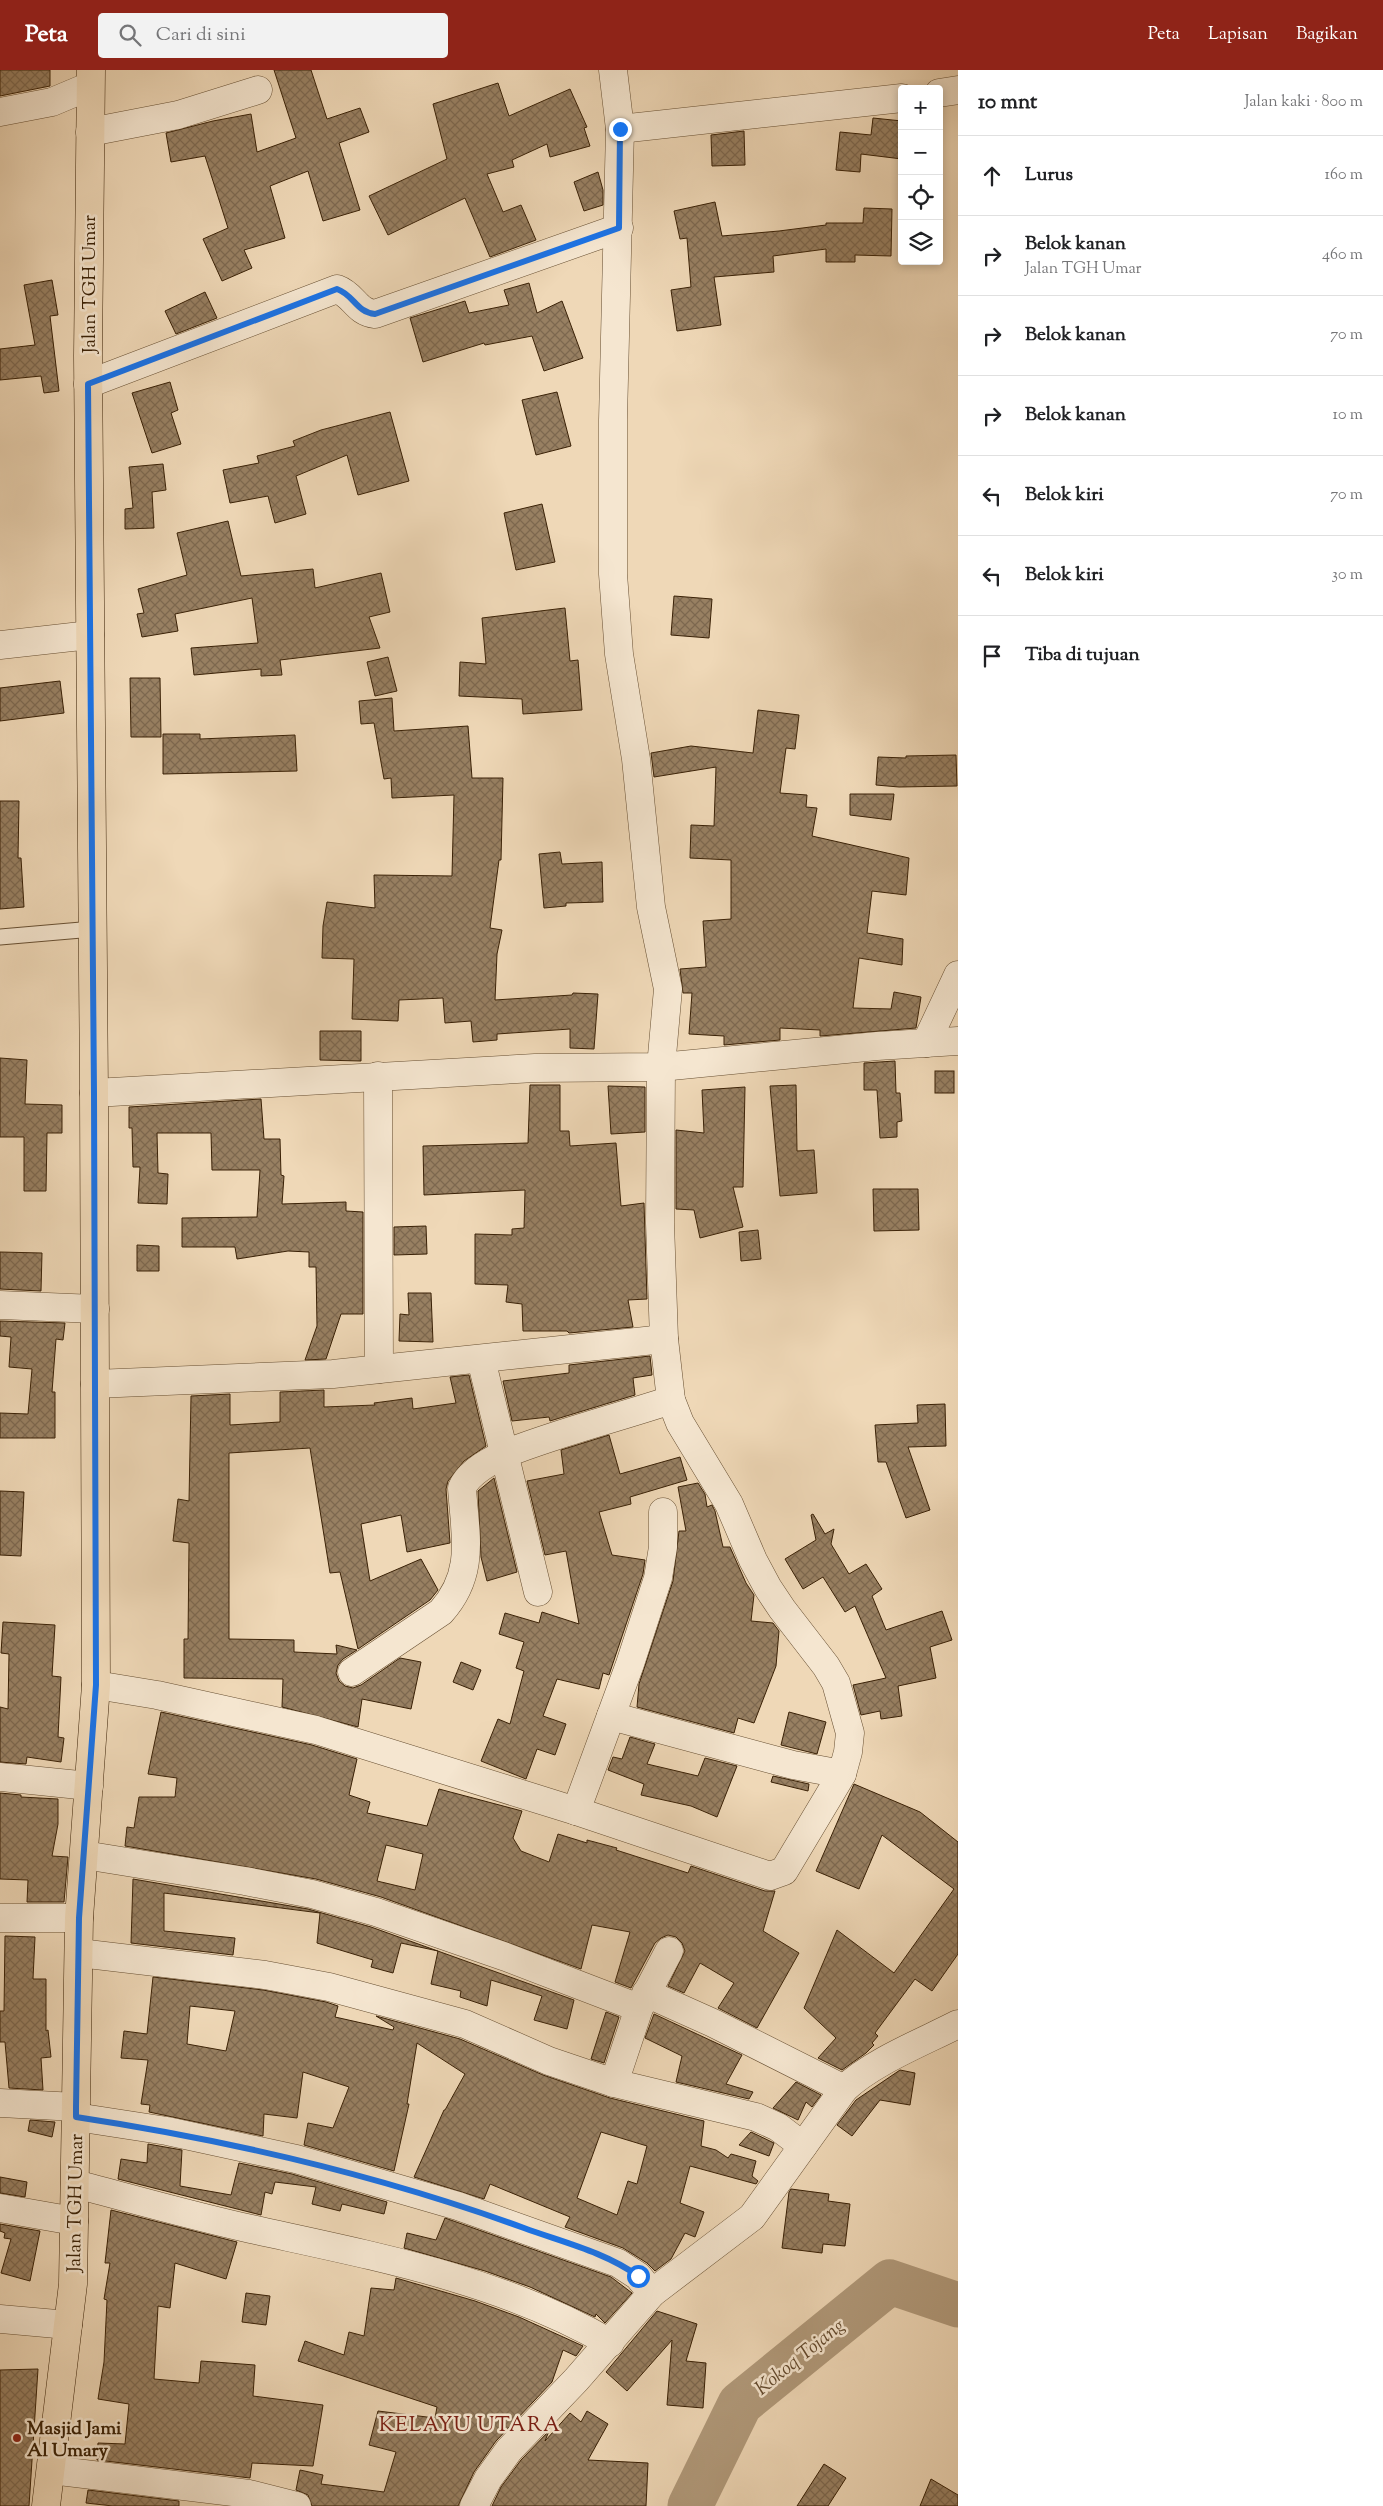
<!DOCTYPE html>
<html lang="id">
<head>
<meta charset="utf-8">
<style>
  :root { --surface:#fff; --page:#f2f2f2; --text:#202124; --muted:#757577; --line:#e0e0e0; --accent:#8f2418 }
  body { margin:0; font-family:"Sorts Mill Goudy",serif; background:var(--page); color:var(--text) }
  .controls { position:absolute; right:15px; top:15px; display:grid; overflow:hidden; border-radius:5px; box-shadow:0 2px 8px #0003 }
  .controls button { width:45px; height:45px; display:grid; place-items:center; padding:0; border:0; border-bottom:1px solid var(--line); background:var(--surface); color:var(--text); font:25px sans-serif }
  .stop { position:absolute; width:15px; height:15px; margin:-11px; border:4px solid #1a73e8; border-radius:50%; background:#fff }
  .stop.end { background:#1a73e8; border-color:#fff; box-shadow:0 1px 5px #0008 }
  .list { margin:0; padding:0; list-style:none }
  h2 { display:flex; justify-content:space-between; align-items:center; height:65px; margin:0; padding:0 20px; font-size:21px }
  h2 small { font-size:16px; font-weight:400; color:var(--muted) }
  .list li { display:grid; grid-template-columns:32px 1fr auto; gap:15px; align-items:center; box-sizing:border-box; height:80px; padding:0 20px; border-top:1px solid var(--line) }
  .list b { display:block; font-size:19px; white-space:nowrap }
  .list p { margin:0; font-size:16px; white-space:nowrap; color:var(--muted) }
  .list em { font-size:16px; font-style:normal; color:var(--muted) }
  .icon { flex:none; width:28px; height:28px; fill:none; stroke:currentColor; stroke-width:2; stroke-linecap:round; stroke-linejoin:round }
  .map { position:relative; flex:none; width:958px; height:2436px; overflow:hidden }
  header { display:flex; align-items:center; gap:30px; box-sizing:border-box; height:70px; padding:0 25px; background:var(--accent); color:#fff }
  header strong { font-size:24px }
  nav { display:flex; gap:28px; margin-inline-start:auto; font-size:18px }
  .search { width:350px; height:45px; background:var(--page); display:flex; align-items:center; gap:12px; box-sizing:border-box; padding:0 18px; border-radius:5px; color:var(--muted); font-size:19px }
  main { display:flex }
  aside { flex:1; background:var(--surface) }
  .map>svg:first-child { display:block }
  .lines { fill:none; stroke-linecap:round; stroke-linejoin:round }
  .river { stroke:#b19a7b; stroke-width:45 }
  .building { fill:url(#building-cross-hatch); stroke:#3a2106; fill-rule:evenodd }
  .service-casing { stroke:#674f32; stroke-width:17 }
  .minor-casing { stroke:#674f32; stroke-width:29 }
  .primary-casing { stroke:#3a2106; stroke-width:29 }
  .service { stroke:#f5e6d0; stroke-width:15 }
  .minor { stroke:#f5e6d0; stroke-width:28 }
  .primary { stroke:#efd8b7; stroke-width:28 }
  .route { stroke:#1a73e8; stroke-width:6 }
  .poi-dot { fill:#8f2418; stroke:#f5e6d0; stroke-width:2 }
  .labels { text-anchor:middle; stroke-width:5; stroke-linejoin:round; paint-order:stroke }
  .street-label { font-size:19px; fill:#3a2106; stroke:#f5e6d0 }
  .poi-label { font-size:19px; font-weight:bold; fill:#3a2106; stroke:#f5e6d0; text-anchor:start }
  .water-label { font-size:20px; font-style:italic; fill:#644b2f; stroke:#f5e6d0 }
  .quarter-label { font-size:21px; letter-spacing:1px; fill:#7a1f14; stroke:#f5e6d0 }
</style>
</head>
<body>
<header>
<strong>Peta</strong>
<div class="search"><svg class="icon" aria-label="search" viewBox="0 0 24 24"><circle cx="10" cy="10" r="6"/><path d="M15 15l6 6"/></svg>Cari di sini</div>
<nav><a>Peta</a><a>Lapisan</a><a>Bagikan</a></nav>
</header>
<main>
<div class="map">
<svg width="958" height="2436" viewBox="0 0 958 2436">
  <defs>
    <pattern id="building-cross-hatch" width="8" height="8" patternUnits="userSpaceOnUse" patternTransform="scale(1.25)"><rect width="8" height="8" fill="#988062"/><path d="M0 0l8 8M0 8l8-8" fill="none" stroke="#7d684f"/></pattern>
  </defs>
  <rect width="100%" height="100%" fill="#efd8b7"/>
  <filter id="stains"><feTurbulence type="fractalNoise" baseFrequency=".004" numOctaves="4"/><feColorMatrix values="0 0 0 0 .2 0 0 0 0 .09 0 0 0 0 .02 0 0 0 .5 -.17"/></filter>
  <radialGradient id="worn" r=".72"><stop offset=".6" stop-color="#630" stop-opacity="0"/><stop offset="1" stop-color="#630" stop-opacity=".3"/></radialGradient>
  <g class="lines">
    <!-- river -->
    <path class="river" d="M690,2436L740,2334L890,2212L958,2235"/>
  </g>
  <!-- building -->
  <g class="building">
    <path d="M0,0H50V16L0,26Z"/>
    <path d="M274,0H311L327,49L360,38L369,62L339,73L360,140L323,151L308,101L270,116L285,168L244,180L252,198L222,211L203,169L228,158L205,86L171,92L166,63L213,51L251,44L257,82L296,68Z"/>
    <path d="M498,13L509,46L570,19L587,57L584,58L590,76L550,87L547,74L512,90L514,97L487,104L503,142L521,135L536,170L490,187L465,128L388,165L369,126L447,89L433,34Z"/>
    <path d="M873,48L902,51V89L861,84L860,102L836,100L840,62L871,65Z"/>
    <path d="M744,61L745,95L712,96L711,65Z"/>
    <path d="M598,102L603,120V135L584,141L574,112Z"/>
    <path d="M715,132L722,166L779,161L826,155V153H863L864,138L892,139L891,186L855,185V192H826V179L773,186L774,202L714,207L721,255L677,261L671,220L691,217L687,168L680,169L674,141Z"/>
    <path d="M52,210L58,245L50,246L59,321L44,323L41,306L0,310V279L35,275L24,215Z"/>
    <path d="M529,213L537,243L562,231L583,288L544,301L532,266L485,275L484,273L423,292L410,248L465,231L469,243L509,235L504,220Z"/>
    <path d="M205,222L217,248L176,264L165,241Z"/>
    <path d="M170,312L178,340L171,343L181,374L152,383L132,323Z"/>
    <path d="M557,322L571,376L536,385L522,330Z"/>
    <path d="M390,342L409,411L358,425L347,385L296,406L306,444L275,453L268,426L230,433L223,400L259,393L257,386L295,376L293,371L321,360Z"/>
    <path d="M163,394L166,420L152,422L154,458L125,459V439L133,438L129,397Z"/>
    <path d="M542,434L555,492L516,500L504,443Z"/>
    <path d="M228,451L241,506L313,499L315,518L381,503L390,542L369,547L380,578L280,590L282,605L261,606V599L194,605L191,578L258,573L252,528L175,544L178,561L142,567L137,544L144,543L138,519L187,505L177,463Z"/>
    <path d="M674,526L712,529L709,568L671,565Z"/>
    <path d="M565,538L570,591L578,590L582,640L523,644L522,629L459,626L460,592L486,594L482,548Z"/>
    <path d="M388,587L397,621L375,626L367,592Z"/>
    <path d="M130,608H160L161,667H131Z"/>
    <path d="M60,611L64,643L0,651V618Z"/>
    <path d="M392,628L394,661L468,656L472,708H503L501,790H499L490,858L502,860L497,884L495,930L572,925L573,923L598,924L594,979L570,978V959L497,964V970L473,972L471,951L445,953L443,928L399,930L398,951L352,949L354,889L322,888L323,856L327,832L375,838L374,805L452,806L454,725L392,728L391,708L384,709L374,653L361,654L359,631Z"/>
    <path d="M758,640L799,645L795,679L786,678L780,723L807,725L806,737L817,738L812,766L909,788L906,825L872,821L867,863L903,869L902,895L859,888L853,938L891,939L894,922L921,927L916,958L820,966V960L780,958V970L724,975V966L689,964L692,923H683L680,899L706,897L703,851L731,849V790L690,788L691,755L714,756L716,697L654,707L651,683L691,676L753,683Z"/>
    <path d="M163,664H200V669L295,665L297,701L163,704Z"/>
    <path d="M956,685L957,716L899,717L876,715L878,687L906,688V686Z"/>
    <path d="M850,724H894L891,750L850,745Z"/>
    <path d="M0,731H19L18,788H21L24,837L0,839Z"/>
    <path d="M560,782L562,794L602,792L603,832L566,833V836L544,838L539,784Z"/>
    <path d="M320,961H361V991L320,990Z"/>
    <path d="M0,988L27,990L25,1034L62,1035V1063H47L46,1121H24V1067H0Z"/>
    <path d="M895,991L896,1023H900L902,1051L897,1052V1067L880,1068L877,1020H864V993Z"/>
    <rect x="935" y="1001" width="19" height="22"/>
    <path d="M530,1015H560V1061H569L570,1076L616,1073L621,1136L644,1133L647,1229L628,1230L633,1257L569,1263L567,1261H523L522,1234L506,1232L508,1215L475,1214V1164L512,1165V1159L524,1158L525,1120L424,1125L423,1076L528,1073Z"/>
    <path d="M796,1015L797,1081L814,1080L817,1123L780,1126L770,1016Z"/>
    <path d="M608,1016L645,1017V1062L611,1064Z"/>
    <path d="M745,1017L743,1117H733L743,1157L700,1168L694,1140L676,1139V1060L704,1063L702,1020Z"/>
    <path d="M261,1029L264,1069H280L281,1105L284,1106L282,1134L346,1132V1141L363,1142V1244H341L326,1289L305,1290L317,1256L316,1197H309V1182L288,1181L237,1189L235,1177H182V1148L257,1147L260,1100H212L211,1063H157L158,1103L168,1104L167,1134L138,1133L140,1097H133L132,1058H129V1037Z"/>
    <path d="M873,1119H918L919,1160L874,1161Z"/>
    <path d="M426,1156L427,1184L394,1185V1157Z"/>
    <path d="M758,1160L761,1189L741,1191L739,1162Z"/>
    <path d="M137,1175L159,1176V1201H137Z"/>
    <path d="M0,1182L42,1183L41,1221L0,1219Z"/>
    <path d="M408,1223H431L433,1272L399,1271L400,1244L409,1245Z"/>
    <path d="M0,1251L65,1253L63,1270L56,1269L52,1322H55V1368H0V1343L28,1344L32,1299L9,1297L11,1267L0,1266Z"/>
    <path d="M650,1286L652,1305L633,1308L635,1325L550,1351L549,1347L512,1351L503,1311L569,1303V1295Z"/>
    <path d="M469,1305L486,1376L464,1391L448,1411L446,1419L450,1473L407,1482L401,1445L361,1454L370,1511L421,1489L438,1520L430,1530L358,1579L340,1502L330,1503L310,1378L229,1383V1569L294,1570V1582L337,1584L336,1575L357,1580L343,1589L338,1595L336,1603L339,1611L345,1616L353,1618L361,1615L400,1588L421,1592L411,1639L362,1629L358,1657L282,1637L283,1609L184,1608V1569H188L189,1473L173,1471L178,1429L189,1431L191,1326L230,1324V1355L280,1352V1322L324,1320V1337L375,1335L374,1333L412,1328L413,1339L456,1333L450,1307Z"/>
    <path d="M945,1334L946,1376L908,1377L930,1440L906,1448L886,1392H878L875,1355L918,1353L917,1335Z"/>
    <path d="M609,1365L620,1404L680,1387L687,1410L630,1427L631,1434L599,1442L612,1485L645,1490L643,1504L609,1605L603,1603L599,1619L557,1609L543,1646L566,1654L555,1685L537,1679L526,1709L481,1691L498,1649L510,1654L524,1601L516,1598L524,1572L499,1564L505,1543L539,1553L542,1542L579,1554L566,1481L545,1485L527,1411L564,1404L561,1380Z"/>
    <path d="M494,1408L517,1502L487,1511L481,1487L478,1421Z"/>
    <path d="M698,1413L705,1424L707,1437L712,1435L715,1441L723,1477H730L746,1513L754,1525L751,1551L773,1553L779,1561L776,1596L754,1653L738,1648L734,1663L637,1637L639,1614L673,1511L679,1461H686L678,1417Z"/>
    <path d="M0,1421L24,1422L21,1486L0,1485Z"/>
    <path d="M813,1444L825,1464L834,1459L831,1474L849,1504L866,1494L882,1519L872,1526L886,1560L942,1541L952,1570L930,1577L936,1608L898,1616L902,1646L881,1649L880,1641L861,1645L853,1615L886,1608L855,1536L845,1542L823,1507L803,1519L785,1489L816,1470L811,1445Z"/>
    <path d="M3,1552L55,1555L52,1606L61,1607L58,1667L64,1668L61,1692L27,1687L26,1694L0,1692V1637L8,1639L9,1584L1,1583Z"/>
    <path d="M461,1592L481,1600L473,1620L453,1612Z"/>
    <path d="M161,1642L312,1675L357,1689L349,1725L370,1732L367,1743L427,1756L439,1719L522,1741L513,1768L521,1781L549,1792L558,1764L587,1773V1770L617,1778L616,1780L688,1803L691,1796L765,1821H775L763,1861L799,1883L757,1958L718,1938L734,1913L700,1893L684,1923L668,1916L685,1881L682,1873L676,1867L668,1865L661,1868L655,1873L631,1918L615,1912L630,1862L592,1855L581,1899L381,1827L316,1809L125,1776L127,1757L134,1758L139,1727H175L177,1708L148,1704ZM386,1775L423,1784L415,1820L377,1811Z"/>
    <path d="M789,1642L826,1652L817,1684L781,1675Z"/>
    <path d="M630,1667L655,1674L647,1694L698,1706L705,1688L737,1696L717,1747L691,1736L641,1725L644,1714L608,1700L613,1687L622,1689Z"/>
    <path d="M773,1706L809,1714L808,1721L771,1712Z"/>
    <path d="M854,1714L920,1742L958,1772V1884L932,1921L915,1909L875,1963L878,1966L872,1973L874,1975L866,1983L842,2000L818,1988L836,1968L804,1938L837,1860L894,1903L954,1819L882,1765L859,1819L816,1801Z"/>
    <path d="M0,1723L21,1725V1727L58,1729V1754L52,1786L68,1787L64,1832H27L28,1810L0,1809Z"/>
    <path d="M133,1809L308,1839L371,1857L574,1930L567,1959L534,1950L542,1926L491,1910L487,1936L460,1927L461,1921L431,1914L438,1881L401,1873L393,1903L371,1897L373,1890L317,1873L320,1843L164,1823V1861L235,1868L233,1885L131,1873Z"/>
    <path d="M5,1866L35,1867L33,1909H46V1961L48,1960L51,1987L41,1988L43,2020L9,2018L5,1972H0V1941H4Z"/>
    <path d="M153,1907L263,1920L326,1932L338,1936L335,1947L393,1960L394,1957L376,1946L460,1969L543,2005L575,2016L610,2028L704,2051L701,2076L716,2080L728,2088L731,2084L756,2091L752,2106L758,2111L756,2114L690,2096L680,2133L704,2142L695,2167L685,2163L671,2189L655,2201L647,2193L623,2178L565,2157L570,2147L490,2114L484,2129L414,2107L444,2040H445L465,2004L417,1973L407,2034H409L394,2101L304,2075L308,2053L333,2058L349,2017L303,2002L297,2048L264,2044L263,2066L149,2042L150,2035L141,2034L148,1990L121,1988L124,1961L147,1964ZM190,1936L235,1941L226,1981L187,1974ZM601,2062L647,2076L637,2114L628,2111L617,2145L577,2128Z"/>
    <path d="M606,1942L619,1947L604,1993L591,1989Z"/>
    <path d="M654,1944L742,1985L726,2014L753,2022L749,2029L676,2012L682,1986L645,1968Z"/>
    <path d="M900,2000L915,2003L910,2035L880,2030L852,2066L837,2055L856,2030Z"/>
    <path d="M796,2012L821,2025L812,2037L806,2032L798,2050L773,2038Z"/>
    <path d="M30,2050L55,2052L52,2067L28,2061Z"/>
    <path d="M751,2062L774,2073L769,2086L739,2075Z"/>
    <path d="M148,2074L182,2080L180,2116L231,2125L239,2093L292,2104L387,2132L384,2144L342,2134L340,2141L312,2134L316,2117L275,2112L272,2124L265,2122L261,2145L118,2109L121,2089L147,2093Z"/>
    <path d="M0,2107L27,2112L25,2127L0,2123Z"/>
    <path d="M791,2119L829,2124L828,2131L850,2134L845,2176L823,2174L822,2183L782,2178L789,2122Z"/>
    <path d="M111,2140L237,2172L226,2209L175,2193L170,2238L158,2236L154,2309L199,2313L201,2291L255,2295L253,2326L323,2335L313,2396L252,2393L250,2408L97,2390L98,2373L125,2374L129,2334L98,2329L104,2292L107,2230L104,2229L110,2193H105Z"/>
    <path d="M445,2148L611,2207L632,2223L605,2253L596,2244L595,2247L530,2217L485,2201L404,2178L407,2163L436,2170Z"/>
    <path d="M0,2154L40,2161L30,2211L1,2203L11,2169L4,2168L5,2163L0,2161Z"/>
    <path d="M396,2208L475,2231L519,2247L583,2276L576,2286L563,2280L552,2312L496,2371L474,2402L458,2436H312L308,2425L296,2420L300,2400L323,2405L321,2414L384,2422L396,2382L369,2375L378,2341L435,2348L437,2337L298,2291L305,2271L344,2285L349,2262L364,2266L371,2218L394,2220Z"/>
    <path d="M246,2223L270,2226L266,2255L242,2252Z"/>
    <path d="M657,2241L697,2254L686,2291L706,2293L703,2338L667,2335L672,2270L627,2321L606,2302Z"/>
    <path d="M38,2299L29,2436H0V2300Z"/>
    <path d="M587,2341L608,2354L588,2390L648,2393L646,2436H492L501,2417L521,2390L549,2361L545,2371L570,2343L581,2352Z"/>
    <path d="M824,2394L846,2408L828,2436H797Z"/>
    <path d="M931,2409L958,2425V2436H920Z"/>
    <path d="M88,2420L179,2431V2436H113L86,2433Z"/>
  </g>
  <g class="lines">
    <defs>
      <path id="service" d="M0,867L93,859"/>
      <g id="minor">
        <path d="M939,23L958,20"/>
        <path d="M0,42L52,32L90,16"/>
        <path d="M620,59L902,28"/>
        <path d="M90,62L178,45L258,20"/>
        <path d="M88,314L337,219C354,225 356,242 375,244L619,158"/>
        <path d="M0,575L90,565"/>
        <path d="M926,973L958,905"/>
        <path d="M378,1006L379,1299"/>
        <path d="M94,1023L535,998L661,997L877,976L958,971"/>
        <path d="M0,1235L95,1239"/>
        <path d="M481,1289L538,1522"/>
        <path d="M95,1314L333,1304L664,1269"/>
        <path d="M352,1602L441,1542C476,1503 465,1465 462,1418C468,1403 491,1390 507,1383C560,1362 617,1348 671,1330"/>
        <path d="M96,1615L157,1625L316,1660L576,1741L770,1806L784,1801L842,1704L848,1682L850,1663L836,1613L826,1596L782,1539L768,1518L753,1490L729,1434L680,1353L671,1330L664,1269L660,1153L661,997L668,919L651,837L636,689L619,584L613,504V350L620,59L613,0"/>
        <path d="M611,1646L793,1695L842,1704"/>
        <path d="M0,1707L89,1716"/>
        <path d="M576,1741L630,1594L658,1508L663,1477V1442"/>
        <path d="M84,1785L245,1811L312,1824L376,1842L506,1887L639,1938"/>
        <path d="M0,1848H79"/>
        <path d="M79,1883L265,1905L329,1917L465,1954L549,1991L614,2013L756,2047L778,2057L803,2076"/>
        <path d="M646,1923L713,1953L844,2019"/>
        <path d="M614,2013L639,1938L669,1881"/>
        <path d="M0,2033L76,2037"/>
        <path d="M76,2047L167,2061L296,2089L458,2136L618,2193L638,2206L652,2223"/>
        <path d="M75,2114C133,2129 192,2146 251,2159C373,2186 500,2209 610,2273"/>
        <path d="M0,2138L74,2151"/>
        <path d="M0,2249L68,2255"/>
        <path d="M51,2400L249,2424L297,2436"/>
        <path d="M474,2436L488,2409L509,2380L576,2310L652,2223L752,2147L844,2019C872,1992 923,1972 958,1954"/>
      </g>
      <path id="primary" d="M46,2436L73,2214L79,1848L96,1615L94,1023L88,286L91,0"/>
    </defs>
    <!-- service casing -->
    <use href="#service" class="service-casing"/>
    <!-- minor casing -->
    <use href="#minor" class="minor-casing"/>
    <!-- primary casing -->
    <use href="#primary" class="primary-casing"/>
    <!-- service -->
    <use href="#service" class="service"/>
    <!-- minor -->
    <use href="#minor" class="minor"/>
    <!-- primary -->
    <use href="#primary" class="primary"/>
  </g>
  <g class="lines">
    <!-- route -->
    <path class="route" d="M620,59L619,158L375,244C356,242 354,225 337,219L88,314L94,1023L96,1615L79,1848L76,2037V2047C228,2070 379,2105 524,2158C562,2172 605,2182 638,2206"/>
  </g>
  <!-- markers -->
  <circle class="poi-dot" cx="17" cy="2368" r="5"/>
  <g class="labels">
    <!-- street labels -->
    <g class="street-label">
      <text transform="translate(88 214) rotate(-90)" y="7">Jalan TGH Umar</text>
      <text transform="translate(74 2133) rotate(-89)" y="7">Jalan TGH Umar</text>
    </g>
    <!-- poi labels -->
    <g class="poi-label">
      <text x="27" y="2364">Masjid Jami<tspan x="27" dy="22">Al Umary</tspan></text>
    </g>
    <!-- water labels -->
    <g class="water-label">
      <text transform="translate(799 2286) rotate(-39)" y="7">Kokoq Tojang</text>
    </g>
    <!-- quarter labels -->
    <g class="quarter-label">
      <text x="470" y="2361">KELAYU UTARA</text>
    </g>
  </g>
  <rect width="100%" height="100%" filter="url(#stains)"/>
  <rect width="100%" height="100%" fill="url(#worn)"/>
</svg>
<div class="controls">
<button>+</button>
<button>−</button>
<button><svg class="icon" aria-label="locate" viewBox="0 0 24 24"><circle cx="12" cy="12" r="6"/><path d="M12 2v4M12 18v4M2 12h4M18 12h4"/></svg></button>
<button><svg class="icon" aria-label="layers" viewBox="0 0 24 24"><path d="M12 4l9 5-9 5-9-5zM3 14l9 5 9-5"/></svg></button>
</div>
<div class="stop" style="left:638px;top:2206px"></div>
<div class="stop end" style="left:620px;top:59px"></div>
</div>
<aside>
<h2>10 mnt<small>Jalan kaki · 800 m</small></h2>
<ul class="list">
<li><svg class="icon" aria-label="ahead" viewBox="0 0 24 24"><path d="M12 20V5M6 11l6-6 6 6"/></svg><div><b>Lurus</b></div><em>160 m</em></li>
<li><svg class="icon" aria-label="right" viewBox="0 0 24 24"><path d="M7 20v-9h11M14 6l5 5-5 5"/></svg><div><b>Belok kanan</b><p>Jalan TGH Umar</p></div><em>460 m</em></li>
<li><svg class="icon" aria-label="right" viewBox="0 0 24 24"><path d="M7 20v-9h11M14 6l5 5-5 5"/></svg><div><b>Belok kanan</b></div><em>70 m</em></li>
<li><svg class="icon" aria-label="right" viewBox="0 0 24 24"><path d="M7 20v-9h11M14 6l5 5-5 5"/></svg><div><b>Belok kanan</b></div><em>10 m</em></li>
<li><svg class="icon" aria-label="left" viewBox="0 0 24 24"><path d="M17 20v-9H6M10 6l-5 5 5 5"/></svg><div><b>Belok kiri</b></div><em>70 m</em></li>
<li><svg class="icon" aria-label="left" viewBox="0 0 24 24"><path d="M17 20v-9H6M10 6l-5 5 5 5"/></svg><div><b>Belok kiri</b></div><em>30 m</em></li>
<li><svg class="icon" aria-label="arrive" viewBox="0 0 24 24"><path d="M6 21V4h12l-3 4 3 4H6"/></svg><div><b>Tiba di tujuan</b></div></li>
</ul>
</aside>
</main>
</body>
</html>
